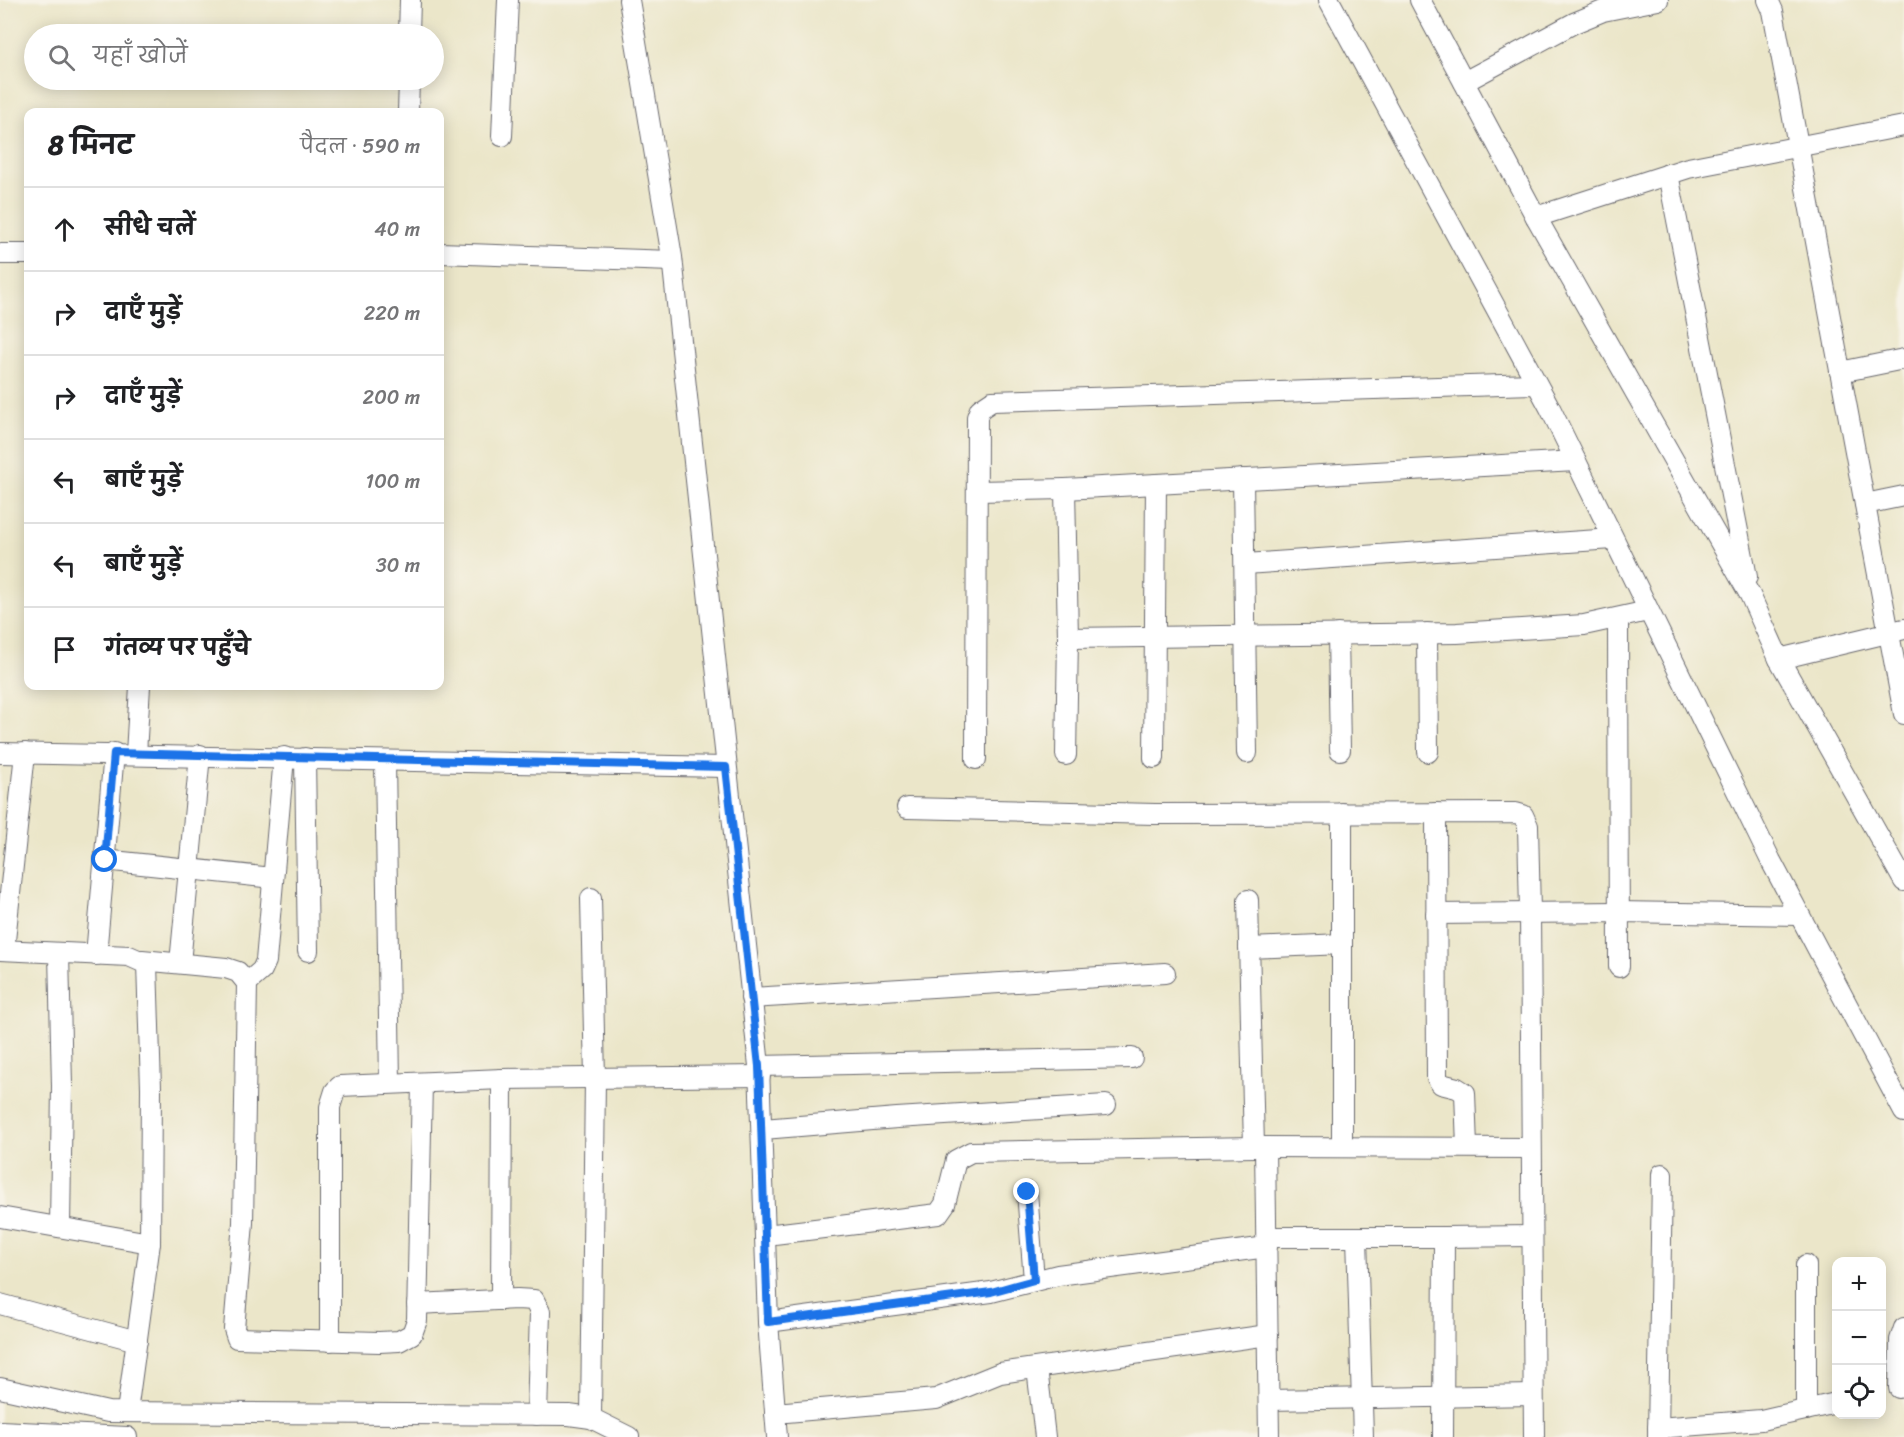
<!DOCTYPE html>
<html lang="hi">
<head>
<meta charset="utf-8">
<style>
  :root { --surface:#fff; --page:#f2f2f2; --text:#202124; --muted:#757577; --line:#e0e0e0 }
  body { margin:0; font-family:Sriracha,"Playpen Sans Deva",sans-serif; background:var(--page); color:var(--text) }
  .controls { position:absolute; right:18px; bottom:18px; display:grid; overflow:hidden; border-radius:12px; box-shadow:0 3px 15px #0003 }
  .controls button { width:54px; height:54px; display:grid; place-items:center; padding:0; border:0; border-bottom:2px solid var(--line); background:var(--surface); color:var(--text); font:30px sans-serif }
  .stop { position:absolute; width:18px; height:18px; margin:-14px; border:4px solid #1a73e8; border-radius:50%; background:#fff }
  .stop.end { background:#1a73e8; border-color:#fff; box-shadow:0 2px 6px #0008 }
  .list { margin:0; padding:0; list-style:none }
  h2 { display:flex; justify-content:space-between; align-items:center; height:78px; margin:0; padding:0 24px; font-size:26px }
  h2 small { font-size:20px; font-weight:400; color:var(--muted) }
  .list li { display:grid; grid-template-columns:39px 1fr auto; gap:18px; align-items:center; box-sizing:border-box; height:84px; padding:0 24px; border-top:2px solid var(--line) }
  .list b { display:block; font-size:22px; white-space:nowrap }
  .list em { font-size:20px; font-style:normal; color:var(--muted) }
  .icon { flex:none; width:33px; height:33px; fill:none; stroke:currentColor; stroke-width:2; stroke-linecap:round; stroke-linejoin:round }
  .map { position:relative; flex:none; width:1904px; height:1437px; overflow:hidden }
  .search { position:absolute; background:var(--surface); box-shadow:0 3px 15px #0003; left:24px; top:24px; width:420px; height:66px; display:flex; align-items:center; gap:15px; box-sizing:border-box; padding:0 21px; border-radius:33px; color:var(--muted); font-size:22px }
  .panel { position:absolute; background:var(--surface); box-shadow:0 3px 15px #0003; left:24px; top:108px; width:420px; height:582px; border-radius:12px }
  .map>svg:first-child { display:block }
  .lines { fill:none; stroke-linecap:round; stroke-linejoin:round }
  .minor-casing { stroke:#68676d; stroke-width:22 }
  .minor { stroke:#fff; stroke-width:20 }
  .route { stroke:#1a73e8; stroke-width:8 }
</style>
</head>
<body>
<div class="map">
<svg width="1904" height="1437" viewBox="0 0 1904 1437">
  <rect width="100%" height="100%" fill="#f7f3e8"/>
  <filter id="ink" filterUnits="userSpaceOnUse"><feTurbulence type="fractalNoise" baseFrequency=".0167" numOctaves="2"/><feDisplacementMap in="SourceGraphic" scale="12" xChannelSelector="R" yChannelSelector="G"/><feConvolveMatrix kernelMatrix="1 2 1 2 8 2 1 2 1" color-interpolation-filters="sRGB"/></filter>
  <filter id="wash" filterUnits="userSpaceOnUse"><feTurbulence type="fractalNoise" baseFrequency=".008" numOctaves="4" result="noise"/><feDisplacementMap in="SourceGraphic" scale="24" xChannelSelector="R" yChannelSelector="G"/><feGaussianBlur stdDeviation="1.35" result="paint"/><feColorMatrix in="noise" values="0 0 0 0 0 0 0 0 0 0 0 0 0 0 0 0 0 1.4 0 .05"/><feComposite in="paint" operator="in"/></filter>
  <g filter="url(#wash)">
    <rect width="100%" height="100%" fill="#ebe6c9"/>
  </g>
  <g filter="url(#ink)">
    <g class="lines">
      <defs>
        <g id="minor">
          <path d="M629,0L672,257L759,1066L768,1322L777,1437"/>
          <path d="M1329,0L1550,408L1771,861L1904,1112"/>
          <path d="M1420,0L1536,217L1750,595L1779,659L1904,881"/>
          <path d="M1768,0L1773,11L1904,714"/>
          <path d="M409,34L410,0"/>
          <path d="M1464,82L1574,23L1603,11L1658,0"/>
          <path d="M408,112L409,80"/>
          <path d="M502,136L508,0"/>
          <path d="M1668,174L1747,577"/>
          <path d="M1536,217L1688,168L1904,126"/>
          <path d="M440,253L672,261"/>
          <path d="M0,254H28"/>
          <path d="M1840,372L1904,359"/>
          <path d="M1243,479L1247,753"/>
          <path d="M977,491L1065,489"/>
          <path d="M1865,504L1904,496"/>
          <path d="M1245,564L1613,539"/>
          <path d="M1618,619L1619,967"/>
          <path d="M1427,633L1428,752"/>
          <path d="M1338,634L1340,750"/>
          <path d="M1068,638L1457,633L1584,625L1648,611"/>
          <path d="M1779,659L1904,629"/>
          <path d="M0,753L726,767"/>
          <path d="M136,754L140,686"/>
          <path d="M1066,755L1068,638L1065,489L1576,461"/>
          <path d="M305,758L308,951"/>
          <path d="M1154,758L1156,484"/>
          <path d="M976,759L977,417L980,409L992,401L1536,384"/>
          <path d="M385,761L390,1083"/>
          <path d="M907,808L1155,814L1516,813L1523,815L1528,826L1530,912L1534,1437"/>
          <path d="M1342,813V1147"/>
          <path d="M1436,813L1437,1078L1441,1084L1457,1088L1465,1093L1467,1147"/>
          <path d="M104,860L273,878"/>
          <path d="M1248,900L1254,1147"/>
          <path d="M1436,914L1618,912L1799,915"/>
          <path d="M1249,948L1342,944"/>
          <path d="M0,950L129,956L147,964L151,1088L150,1243L127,1412"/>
          <path d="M4,950L25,753"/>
          <path d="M59,953L62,1086L60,1227"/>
          <path d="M96,955L114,753"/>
          <path d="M142,960L226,968L238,972L247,983L243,1223L234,1329L237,1338L379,1342L399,1341L412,1334L417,1320L422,1083"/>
          <path d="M180,963L200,755"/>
          <path d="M247,983L262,970L266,961L284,757"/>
          <path d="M751,998L1165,973"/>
          <path d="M759,1066L1132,1058"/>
          <path d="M763,1129L897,1118L1106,1105"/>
          <path d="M1265,1147L1269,1437"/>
          <path d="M1027,1192L1034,1280"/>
          <path d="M0,1217L150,1243"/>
          <path d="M766,1235L938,1214L945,1204L956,1160L971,1152L1254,1147L1531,1148"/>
          <path d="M1267,1237H1444L1443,1437"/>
          <path d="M1357,1237L1363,1437"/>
          <path d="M1444,1237L1531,1236"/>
          <path d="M1806,1265V1410"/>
          <path d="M501,1300L502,1079"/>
          <path d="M0,1304L137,1341"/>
          <path d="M417,1304L517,1299L534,1300L540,1312L537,1415"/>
          <path d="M768,1322L991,1292L1058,1275L1267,1247"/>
          <path d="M330,1341V1107L335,1091L340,1086L502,1079L760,1076"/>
          <path d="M1037,1368L1045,1437"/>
          <path d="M0,1388L108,1412L569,1415L591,1418L629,1437"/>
          <path d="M1899,1388L1900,1340L1904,1328"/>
          <path d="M1269,1400L1533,1395"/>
          <path d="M775,1413L936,1399L1000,1373L1268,1335"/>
          <path d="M591,1418L595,1079L591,898"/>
          <path d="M1658,1428L1761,1420L1836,1403"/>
          <path d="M0,1431L127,1437"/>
          <path d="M1658,1437L1662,1174"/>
        </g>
      </defs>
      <!-- minor casing -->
      <use href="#minor" class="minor-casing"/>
      <!-- minor -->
      <use href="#minor" class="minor"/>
    </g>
  </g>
  <g class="lines" filter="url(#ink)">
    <!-- route -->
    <path class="route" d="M105,860L114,753L726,767L759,1066L768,1322L991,1292L1034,1280L1027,1192"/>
  </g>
</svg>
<div class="controls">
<button>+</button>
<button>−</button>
<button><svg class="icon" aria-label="locate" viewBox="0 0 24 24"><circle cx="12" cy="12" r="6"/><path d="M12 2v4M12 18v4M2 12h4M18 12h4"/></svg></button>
</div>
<div class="stop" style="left:105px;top:860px"></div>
<div class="stop end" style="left:1027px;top:1192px"></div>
<div class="search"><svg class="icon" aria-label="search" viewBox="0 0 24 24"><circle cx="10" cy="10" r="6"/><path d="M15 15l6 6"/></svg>यहाँ खोजें</div>
<section class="panel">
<h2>8 मिनट<small>पैदल · 590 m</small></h2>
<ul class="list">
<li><svg class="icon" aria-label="ahead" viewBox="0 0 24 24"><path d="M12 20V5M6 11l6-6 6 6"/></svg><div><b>सीधे चलें</b></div><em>40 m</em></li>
<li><svg class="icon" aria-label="right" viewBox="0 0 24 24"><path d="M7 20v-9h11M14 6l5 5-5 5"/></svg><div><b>दाएँ मुड़ें</b></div><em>220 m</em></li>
<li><svg class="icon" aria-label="right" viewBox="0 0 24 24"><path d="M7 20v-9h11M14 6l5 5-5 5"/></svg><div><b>दाएँ मुड़ें</b></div><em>200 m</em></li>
<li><svg class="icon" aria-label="left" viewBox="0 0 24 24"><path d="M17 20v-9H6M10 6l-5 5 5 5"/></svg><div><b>बाएँ मुड़ें</b></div><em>100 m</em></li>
<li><svg class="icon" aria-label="left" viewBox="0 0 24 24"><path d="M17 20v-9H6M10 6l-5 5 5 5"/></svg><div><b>बाएँ मुड़ें</b></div><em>30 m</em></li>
<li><svg class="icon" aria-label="arrive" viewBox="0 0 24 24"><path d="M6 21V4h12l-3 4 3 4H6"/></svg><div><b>गंतव्य पर पहुँचे</b></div></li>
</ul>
</section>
</div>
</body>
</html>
